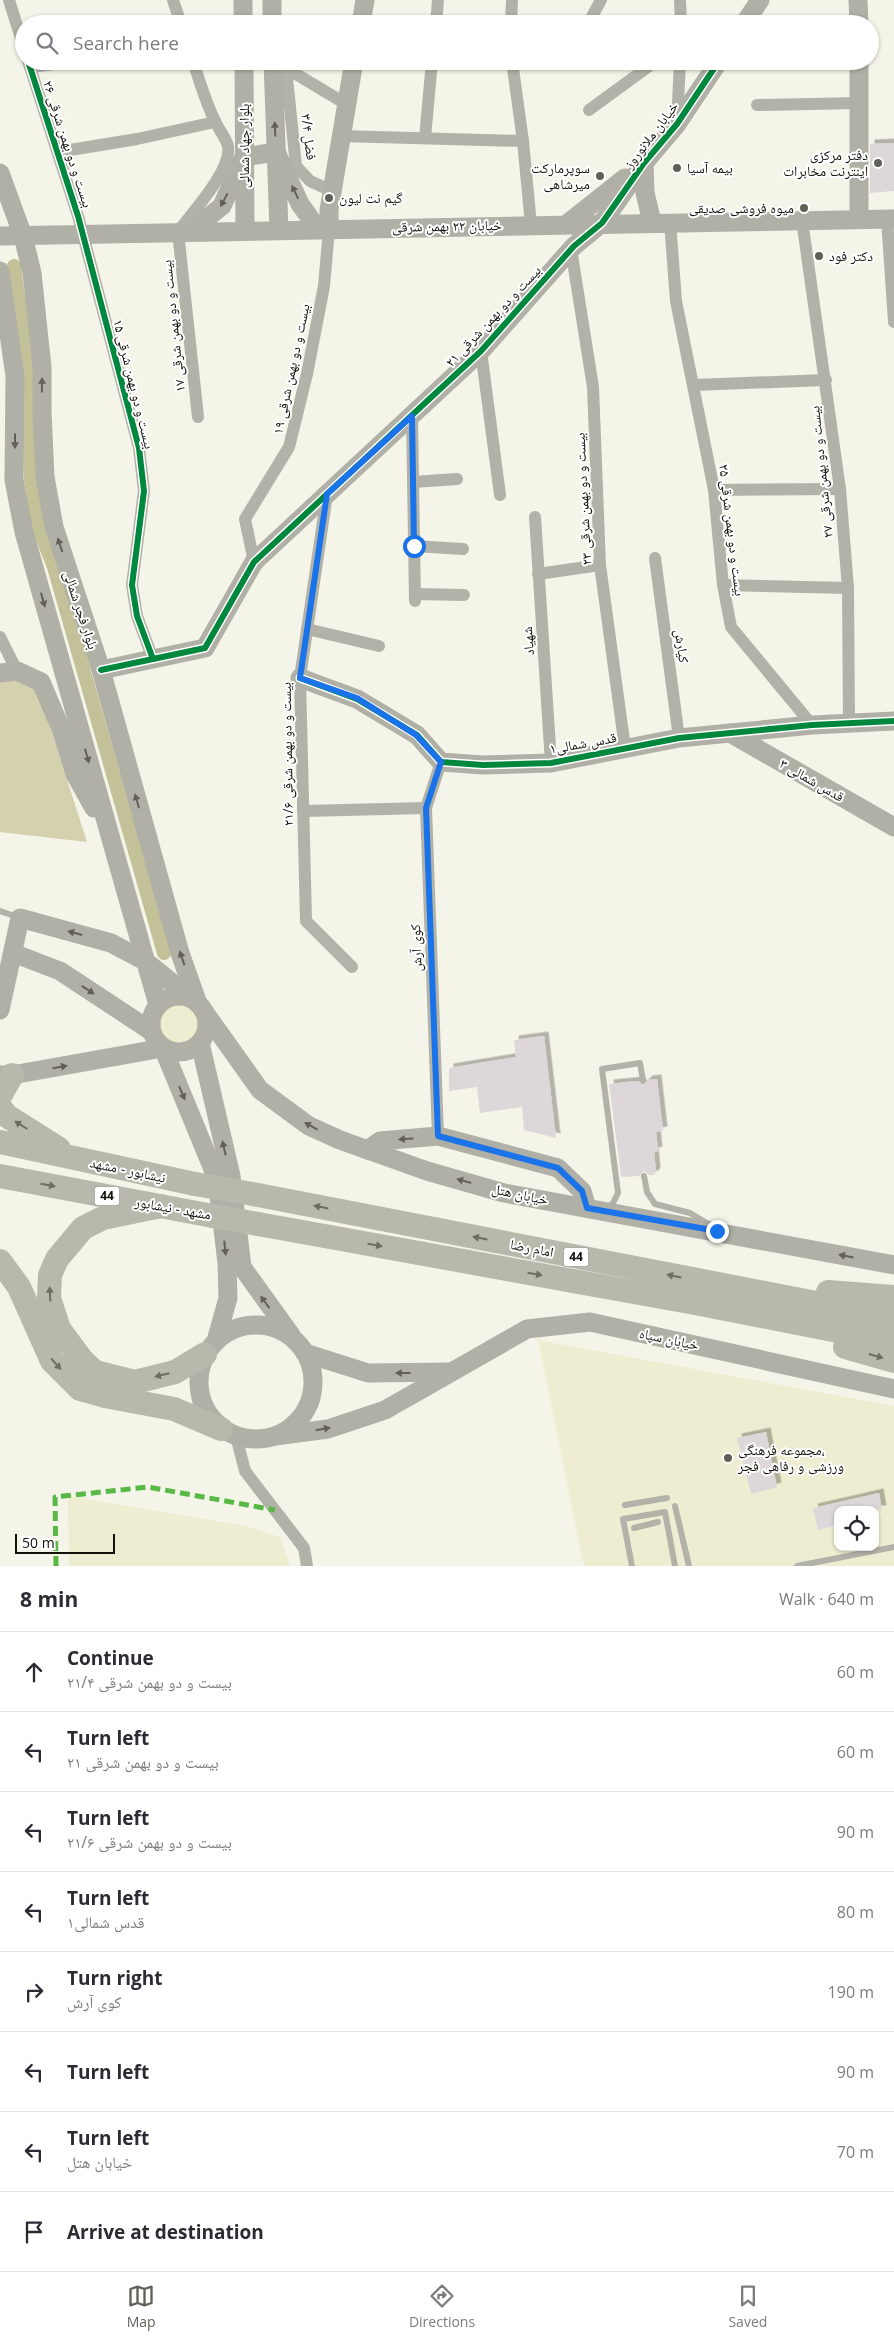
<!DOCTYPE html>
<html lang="en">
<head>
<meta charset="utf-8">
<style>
  :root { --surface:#fff; --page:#f2f2f3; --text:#2b2b33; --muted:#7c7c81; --line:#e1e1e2; --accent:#616058 }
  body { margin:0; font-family:"Open Sans","Noto Naskh Arabic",sans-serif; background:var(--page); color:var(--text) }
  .controls { position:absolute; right:15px; bottom:15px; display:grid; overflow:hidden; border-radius:10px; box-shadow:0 1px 4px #0004 }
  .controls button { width:45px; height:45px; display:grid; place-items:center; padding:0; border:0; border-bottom:1px solid var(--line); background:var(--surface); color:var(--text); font:25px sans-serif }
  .scale { position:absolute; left:15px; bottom:12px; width:100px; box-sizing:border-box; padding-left:5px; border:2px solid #12110a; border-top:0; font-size:14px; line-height:18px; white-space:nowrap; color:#12110a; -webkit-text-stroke:4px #fff; paint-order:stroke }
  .stop { position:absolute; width:15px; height:15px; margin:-11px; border:4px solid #1a73e8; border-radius:50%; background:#fff }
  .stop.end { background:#1a73e8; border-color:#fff; box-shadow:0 1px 5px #0008 }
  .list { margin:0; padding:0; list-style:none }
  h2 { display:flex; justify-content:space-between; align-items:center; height:65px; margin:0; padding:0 20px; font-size:21px }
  h2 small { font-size:16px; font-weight:400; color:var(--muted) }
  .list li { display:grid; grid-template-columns:32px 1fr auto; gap:15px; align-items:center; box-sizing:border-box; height:80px; padding:0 20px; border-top:1px solid var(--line) }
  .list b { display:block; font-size:19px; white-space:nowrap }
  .list p { margin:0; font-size:16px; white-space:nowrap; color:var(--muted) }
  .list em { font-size:16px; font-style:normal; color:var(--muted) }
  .icon { flex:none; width:28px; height:28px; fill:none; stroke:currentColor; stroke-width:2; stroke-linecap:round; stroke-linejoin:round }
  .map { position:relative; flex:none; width:894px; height:1566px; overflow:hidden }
  .search { position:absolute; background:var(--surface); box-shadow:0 1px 4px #0004; left:15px; right:15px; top:15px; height:55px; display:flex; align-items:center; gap:12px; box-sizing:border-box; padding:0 18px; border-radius:28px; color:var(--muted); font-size:19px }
  .sheet { height:705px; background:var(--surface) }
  nav { display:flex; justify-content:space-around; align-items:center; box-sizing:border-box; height:70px; border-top:1px solid var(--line); background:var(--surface); font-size:14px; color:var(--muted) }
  nav a { display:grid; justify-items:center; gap:2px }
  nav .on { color:var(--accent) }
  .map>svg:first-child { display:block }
  .green { fill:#eeedd1; fill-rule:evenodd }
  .forest { fill:#d3d1ae }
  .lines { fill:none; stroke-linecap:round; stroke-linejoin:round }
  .canal { stroke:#c3c198; stroke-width:14 }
  .building { fill:#ded7da; filter:url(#shadow) }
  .lane { stroke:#b2b2a8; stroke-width:6 }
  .street { stroke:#b2b2a8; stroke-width:12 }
  .secondary { stroke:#b1b0a6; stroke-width:19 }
  .highway { stroke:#b9b8ac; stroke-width:24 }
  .highway-bridge { stroke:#b9b8ac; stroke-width:24 }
  .quiet { stroke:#58b947; stroke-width:5; stroke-dasharray:10 5; stroke-linecap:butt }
  .cycleway-casing { stroke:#fff; stroke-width:9 }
  .cycleway { stroke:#00873e; stroke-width:6 }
  .oneway { fill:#626058 }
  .oneway2 { fill:#6e6d63 }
  .route { stroke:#1a73e8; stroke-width:6 }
  .poi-dot { fill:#616058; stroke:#fff; stroke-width:2 }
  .labels { text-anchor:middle; stroke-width:4; stroke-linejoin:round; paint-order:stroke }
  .shield { fill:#fff; stroke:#595854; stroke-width:1 }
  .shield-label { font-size:12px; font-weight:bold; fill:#12110a }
  .street-label { font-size:14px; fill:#12110a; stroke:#fff }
  .poi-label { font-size:14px; fill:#12110a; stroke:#fff; text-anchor:start }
</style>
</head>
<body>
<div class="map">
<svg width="894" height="1566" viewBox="0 0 894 1566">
  <defs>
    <filter id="shadow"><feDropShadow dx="4.5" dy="-4.5" stdDeviation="0" flood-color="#0004"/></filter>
  </defs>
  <rect width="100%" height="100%" fill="#f5f4e8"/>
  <!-- green -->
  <g class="green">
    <circle cx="179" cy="1025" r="21"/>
    <path d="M538,1340L894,1406V1566H584ZM838,1510H875V1547H838Z"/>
    <path d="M68,1496L246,1526L280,1537L290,1566H69Z"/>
  </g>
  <!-- forest -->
  <path class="forest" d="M23,679L37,686L87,842L0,832V681Z"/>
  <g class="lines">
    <!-- canal -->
    <path class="canal" d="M14,266L28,371L31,480L39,529L54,567L164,953"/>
  </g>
  <!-- building -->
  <g class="building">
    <path d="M894,143V191L870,193V144Z"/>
    <path d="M544,1036L556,1138L524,1130L522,1107L480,1113L477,1087L449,1091V1068L516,1057L514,1040Z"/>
    <path d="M657,1079L663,1131L656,1132L658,1151L654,1152L656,1171L654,1175H649L644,1171L639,1176L623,1177L621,1176L609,1084L638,1081L643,1085L648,1080Z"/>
    <path d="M766,1432L777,1487L751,1494L737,1438Z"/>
    <path d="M879,1493L882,1510H838V1525L818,1530L813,1508Z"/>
  </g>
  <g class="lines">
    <!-- lane -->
    <g class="lane">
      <path d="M0,911L18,917"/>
      <path d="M644,1176L647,1192L655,1204L690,1213L710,1225"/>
      <path d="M606,1209L613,1203L618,1193L602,1069L640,1063L643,1080"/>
      <path d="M625,1505L667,1498"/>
      <path d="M675,1506L689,1566"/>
      <path d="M634,1528L658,1522"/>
      <path d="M632,1566L623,1519L665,1512L675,1566"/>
      <path d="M797,1566L894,1547"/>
    </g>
    <!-- street -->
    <g class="street">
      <path d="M9,0L24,48"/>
      <path d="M173,0L181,24"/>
      <path d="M680,0L681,24"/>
      <path d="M436,24L438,0"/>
      <path d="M511,24L512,0"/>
      <path d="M584,24L589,22L601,0"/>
      <path d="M28,61L78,216L139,448L144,491L132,585L137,616L153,659"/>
      <path d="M193,61C200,82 206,104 216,123C219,130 227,139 228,147C232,170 191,214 178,232L198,417"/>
      <path d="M512,61L523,141L531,225"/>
      <path d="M281,65L346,104"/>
      <path d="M30,67L80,61"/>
      <path d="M286,68L296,166L310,181L332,191"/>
      <path d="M757,105L857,103"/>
      <path d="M589,110L656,61"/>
      <path d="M677,124L680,61"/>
      <path d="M340,136L523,141"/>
      <path d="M425,138L432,61"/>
      <path d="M58,152L137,139L215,122"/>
      <path d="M887,219L894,322"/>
      <path d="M802,220L840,489L848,588L849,723"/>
      <path d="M670,222L676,301L714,490L723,585L731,627L812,725"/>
      <path d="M571,249L593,387L600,565L625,748"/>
      <path d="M481,351L500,495"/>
      <path d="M693,385L826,380"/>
      <path d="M412,416L415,601"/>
      <path d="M413,482L457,479"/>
      <path d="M714,490L840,489"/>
      <path d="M327,494L300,678L306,921L352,967"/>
      <path d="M535,517L551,763"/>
      <path d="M414,546L463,549"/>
      <path d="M655,558L679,738"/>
      <path d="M254,562L245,519L289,447L307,374L324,286L329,229"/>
      <path d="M538,574L600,565"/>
      <path d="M723,585L848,588"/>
      <path d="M415,594L464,595"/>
      <path d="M307,629L379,646"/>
      <path d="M0,637L17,671"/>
      <path d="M303,811L426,808"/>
      <path d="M438,1136L426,808L441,762"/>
      <path d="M236,1436L245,1471L304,1548L307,1566"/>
    </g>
    <!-- secondary -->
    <g class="secondary">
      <path d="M243,0V24"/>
      <path d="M272,0V24"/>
      <path d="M858,0L859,24"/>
      <path d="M361,24L365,0"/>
      <path d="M744,24L760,0"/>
      <path d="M244,61L245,231"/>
      <path d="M273,61L279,230"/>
      <path d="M859,61V219"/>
      <path d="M644,163L645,193L652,222"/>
      <path d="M0,173L23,236L32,273L42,367V412L45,477L54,527L101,670L180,953L198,1004"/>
      <path d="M567,224L625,178"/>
      <path d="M329,229V210L354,61"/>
      <path d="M190,232L222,206L244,157L276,152L300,204L318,229"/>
      <path d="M0,236L894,219"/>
      <path d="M0,271L15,376L14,480L24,532L158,1005"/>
      <path d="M101,670L205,648L254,562L481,351L574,246L602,223L644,163L677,124L719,61"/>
      <path d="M0,673L17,671L41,682L61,729L75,774L94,808"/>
      <path d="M300,678L357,699L417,735L441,762L483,765L551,763L679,738L812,725L894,721"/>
      <path d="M730,733L894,827"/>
      <path d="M13,953L60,971L151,1031"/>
      <circle cx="179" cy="1024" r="28"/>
      <path d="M0,1010L20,918L111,943L145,961L192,999"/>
      <path d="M203,1010L260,1090L309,1126L340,1140L427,1171L504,1193L894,1265"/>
      <path d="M200,1043L231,1176L242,1267L291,1335"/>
      <path d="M0,1075H12L163,1048L217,1179L227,1263L228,1298L216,1341"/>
      <path d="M367,1150L380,1141L438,1136L558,1168L582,1191L587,1208"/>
      <circle cx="256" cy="1382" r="57"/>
      <path d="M305,1353L368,1373L450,1372"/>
      <path d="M275,1436L328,1429L385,1410L527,1329L590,1322L894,1389"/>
    </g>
    <!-- highway -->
    <g class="highway">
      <path d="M0,1096L12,1075"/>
      <path d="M0,1107L7,1116L59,1149"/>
      <path d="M0,1142L195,1184"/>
      <path d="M0,1176L213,1216"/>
      <path d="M258,1195L894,1318"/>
      <path d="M161,1206L103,1218L83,1228L57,1259L50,1275L49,1298L59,1329L82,1360L95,1372L135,1382L175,1372L205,1354"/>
      <path d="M258,1224L695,1303L894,1342"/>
      <path d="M0,1261L19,1287L52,1361L80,1389L105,1396L174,1409L221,1429"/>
      <path d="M828,1292L894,1297"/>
      <path d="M845,1347L894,1361"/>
    </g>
    <!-- highway-bridge -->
    <g class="highway-bridge">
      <path d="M195,1184L258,1195"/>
      <path d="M213,1216L258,1224"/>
    </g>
    <!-- quiet -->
    <path class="quiet" d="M56,1566L55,1497L148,1487L275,1510"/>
    <defs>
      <g id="cycleway">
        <path d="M28,61L78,216L139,448L144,491L132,585L137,616L153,659"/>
        <path d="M101,670L205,648L254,562L481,351L574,246L602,223L644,163L677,124L719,61"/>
        <path d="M300,678L357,699L417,735L441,762L483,765L551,763L679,738L812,725L894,721"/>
      </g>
    </defs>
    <!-- cycleway casing -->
    <use href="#cycleway" class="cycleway-casing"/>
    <!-- cycleway -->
    <use href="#cycleway" class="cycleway"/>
  </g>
  <!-- one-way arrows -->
  <defs><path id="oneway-solid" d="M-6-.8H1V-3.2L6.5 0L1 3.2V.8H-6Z" transform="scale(1.25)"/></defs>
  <g class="oneway">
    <use href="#oneway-solid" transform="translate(275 129) rotate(-92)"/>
    <use href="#oneway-solid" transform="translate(295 192) rotate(-115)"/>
    <use href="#oneway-solid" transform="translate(224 200) rotate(118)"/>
    <use href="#oneway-solid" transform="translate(42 385) rotate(-89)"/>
    <use href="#oneway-solid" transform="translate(15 441) rotate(90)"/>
    <use href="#oneway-solid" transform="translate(60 545) rotate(-108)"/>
    <use href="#oneway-solid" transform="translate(43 600) rotate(74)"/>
    <use href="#oneway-solid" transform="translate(87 756) rotate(74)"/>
    <use href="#oneway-solid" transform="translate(137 801) rotate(-106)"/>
    <use href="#oneway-solid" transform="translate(75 933) rotate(-165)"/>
    <use href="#oneway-solid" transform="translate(182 958) rotate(-109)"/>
    <use href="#oneway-solid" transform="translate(88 990) rotate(33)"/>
    <use href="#oneway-solid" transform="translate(60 1067) rotate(-10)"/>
    <use href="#oneway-solid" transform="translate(182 1093) rotate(67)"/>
    <use href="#oneway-solid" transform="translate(311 1126) rotate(-151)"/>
    <use href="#oneway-solid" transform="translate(406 1139) rotate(176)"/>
    <use href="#oneway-solid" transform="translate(224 1148) rotate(-103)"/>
    <use href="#oneway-solid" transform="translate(464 1181) rotate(-164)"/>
    <use href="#oneway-solid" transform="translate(225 1248) rotate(84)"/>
    <use href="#oneway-solid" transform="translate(846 1256) rotate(-169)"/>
    <use href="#oneway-solid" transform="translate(265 1302) rotate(-126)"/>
    <use href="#oneway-solid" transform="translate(403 1373) rotate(180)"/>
    <use href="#oneway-solid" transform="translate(323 1429) rotate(-10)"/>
  </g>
  <g class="oneway2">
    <use href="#oneway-solid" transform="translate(21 1125) rotate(-148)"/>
    <use href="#oneway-solid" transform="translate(48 1185) rotate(10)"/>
    <use href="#oneway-solid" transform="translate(321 1207) rotate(-169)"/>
    <use href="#oneway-solid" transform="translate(480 1238) rotate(-169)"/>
    <use href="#oneway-solid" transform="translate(375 1245) rotate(10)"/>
    <use href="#oneway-solid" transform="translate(535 1274) rotate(10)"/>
    <use href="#oneway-solid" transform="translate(674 1276) rotate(-169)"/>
    <use href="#oneway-solid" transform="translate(50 1294) rotate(-93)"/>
    <use href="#oneway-solid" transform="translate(876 1356) rotate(16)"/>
    <use href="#oneway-solid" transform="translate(56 1364) rotate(48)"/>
    <use href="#oneway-solid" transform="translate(162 1375) rotate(166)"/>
  </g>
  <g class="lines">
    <!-- route -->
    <path class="route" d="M414,546L412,416L327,494L300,678L357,698L416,735L441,762L426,808L438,1136L558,1168L582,1191L587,1208L717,1231"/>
  </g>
  <!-- markers -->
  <g class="poi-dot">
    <circle cx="878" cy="163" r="5"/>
    <circle cx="677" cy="168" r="5"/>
    <circle cx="600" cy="176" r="5"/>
    <circle cx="329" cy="198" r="5"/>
    <circle cx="804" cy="208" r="5"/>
    <circle cx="819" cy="256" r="5"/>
    <circle cx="728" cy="1458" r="5"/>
  </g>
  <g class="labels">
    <!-- shield labels -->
    <g class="shield">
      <rect x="94.5" y="1186.5" width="25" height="19" rx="4"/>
      <rect x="563.5" y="1247.5" width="25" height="19" rx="4"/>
    </g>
    <g class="shield-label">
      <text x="107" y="1200">44</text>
      <text x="576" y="1261">44</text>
    </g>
    <!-- street labels -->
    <g class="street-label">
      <text transform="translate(651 135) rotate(-53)" y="5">خیابان ملانوروز</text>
      <text transform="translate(309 137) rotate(83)" y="5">فضل ۳/۴</text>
      <text transform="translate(68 144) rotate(72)" y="5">بیست و دو بهمن شرقی ۲۶</text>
      <text transform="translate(244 146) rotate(-90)" y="5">بلوار جهاد شمالی</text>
      <text transform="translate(447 226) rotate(-1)" y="5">خیابان ۲۲ بهمن شرقی</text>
      <text transform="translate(493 316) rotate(-47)" y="5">بیست و دو بهمن شرقی ۲۱</text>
      <text transform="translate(173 326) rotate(-96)" y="5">بیست و دو بهمن شرقی ۱۷</text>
      <text transform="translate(291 369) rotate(-78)" y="5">بیست و دو بهمن شرقی ۱۹</text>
      <text transform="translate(134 384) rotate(76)" y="5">بیست و دو بهمن شرقی ۱۵</text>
      <text transform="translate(821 472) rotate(-96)" y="5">بیست و دو بهمن شرقی ۲۷</text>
      <text transform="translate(583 499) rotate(-93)" y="5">بیست و دو بهمن شرقی ۲۳</text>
      <text transform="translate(732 530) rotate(83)" y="5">بیست و دو بهمن شرقی ۲۵</text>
      <text transform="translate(81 610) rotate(72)" y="5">بلوار فجر شمالی</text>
      <text transform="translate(528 641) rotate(-94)" y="5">شهیاد</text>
      <text transform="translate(682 646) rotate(82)" y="5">کیارش</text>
      <text transform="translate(583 743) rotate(-10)" y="5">قدس شمالی۱</text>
      <text transform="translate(287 754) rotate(-91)" y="5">بیست و دو بهمن شرقی ۲۱/۶</text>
      <text transform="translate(812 780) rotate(30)" y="5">قدس شمالی ۳</text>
      <text transform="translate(416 948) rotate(-92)" y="5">کوی آرش</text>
      <text transform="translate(128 1170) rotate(12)" y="5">نیشابور - مشهد</text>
      <text transform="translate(520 1194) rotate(12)" y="5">خیابان هتل</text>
      <text transform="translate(173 1208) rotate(10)" y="5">مشهد - نیشابور</text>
      <text transform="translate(532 1248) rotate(11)" y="5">امام رضا</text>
      <text transform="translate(669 1339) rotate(12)" y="5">خیابان سپاه</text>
    </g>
    <!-- poi labels -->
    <g class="poi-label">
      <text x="868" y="160" text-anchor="end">دفتر مرکزی<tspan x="868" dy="16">اینترنت مخابرات</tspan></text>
      <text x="590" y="173" text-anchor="end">سوپرمارکت<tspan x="590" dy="16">میرشاهی</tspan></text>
      <text x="687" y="173">بیمه آسیا</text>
      <text x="339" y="203">گیم نت لیون</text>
      <text x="794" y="213" text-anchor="end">میوه فروشی صدیقی</text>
      <text x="829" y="261">دکتر فود</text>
      <text x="738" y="1455">مجموعه فرهنگی،<tspan x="738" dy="16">ورزشی و رفاهی فجر</tspan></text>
    </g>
  </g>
</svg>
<div class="controls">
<button><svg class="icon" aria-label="locate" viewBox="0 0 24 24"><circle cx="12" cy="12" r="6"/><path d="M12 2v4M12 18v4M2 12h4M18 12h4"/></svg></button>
</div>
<div class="scale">50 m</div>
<div class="stop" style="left:414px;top:546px"></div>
<div class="stop end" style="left:717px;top:1231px"></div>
<div class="search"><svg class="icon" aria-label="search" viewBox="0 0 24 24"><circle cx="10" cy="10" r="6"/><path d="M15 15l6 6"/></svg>Search here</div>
</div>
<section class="sheet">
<h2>8 min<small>Walk · 640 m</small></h2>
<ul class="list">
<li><svg class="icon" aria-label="ahead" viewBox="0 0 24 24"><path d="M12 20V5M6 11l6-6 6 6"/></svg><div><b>Continue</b><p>بیست و دو بهمن شرقی ۲۱/۴</p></div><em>60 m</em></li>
<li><svg class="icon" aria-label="left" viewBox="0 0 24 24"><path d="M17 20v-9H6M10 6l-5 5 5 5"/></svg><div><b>Turn left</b><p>بیست و دو بهمن شرقی ۲۱</p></div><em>60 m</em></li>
<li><svg class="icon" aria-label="left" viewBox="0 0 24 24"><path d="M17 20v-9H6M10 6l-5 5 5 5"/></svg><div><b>Turn left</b><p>بیست و دو بهمن شرقی ۲۱/۶</p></div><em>90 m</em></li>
<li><svg class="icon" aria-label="left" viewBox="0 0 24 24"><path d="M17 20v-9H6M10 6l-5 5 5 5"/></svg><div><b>Turn left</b><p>قدس شمالی۱</p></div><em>80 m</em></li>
<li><svg class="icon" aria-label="right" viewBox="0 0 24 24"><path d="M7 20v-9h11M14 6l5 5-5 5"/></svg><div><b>Turn right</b><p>کوی آرش</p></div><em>190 m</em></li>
<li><svg class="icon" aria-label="left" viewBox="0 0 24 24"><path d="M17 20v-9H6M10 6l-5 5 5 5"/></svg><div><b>Turn left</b></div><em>90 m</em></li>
<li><svg class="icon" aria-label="left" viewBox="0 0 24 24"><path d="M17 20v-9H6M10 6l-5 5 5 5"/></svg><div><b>Turn left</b><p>خیابان هتل</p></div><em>70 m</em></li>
<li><svg class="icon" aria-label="arrive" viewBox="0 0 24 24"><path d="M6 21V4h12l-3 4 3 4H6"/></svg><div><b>Arrive at destination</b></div></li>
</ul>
</section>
<nav>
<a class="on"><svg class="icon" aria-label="map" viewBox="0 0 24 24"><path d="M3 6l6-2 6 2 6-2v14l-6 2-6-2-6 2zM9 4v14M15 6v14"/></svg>Map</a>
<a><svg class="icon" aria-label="directions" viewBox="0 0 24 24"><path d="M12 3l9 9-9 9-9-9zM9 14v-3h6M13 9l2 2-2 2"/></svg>Directions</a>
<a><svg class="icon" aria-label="saved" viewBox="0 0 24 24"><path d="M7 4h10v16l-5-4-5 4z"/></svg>Saved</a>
</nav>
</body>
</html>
